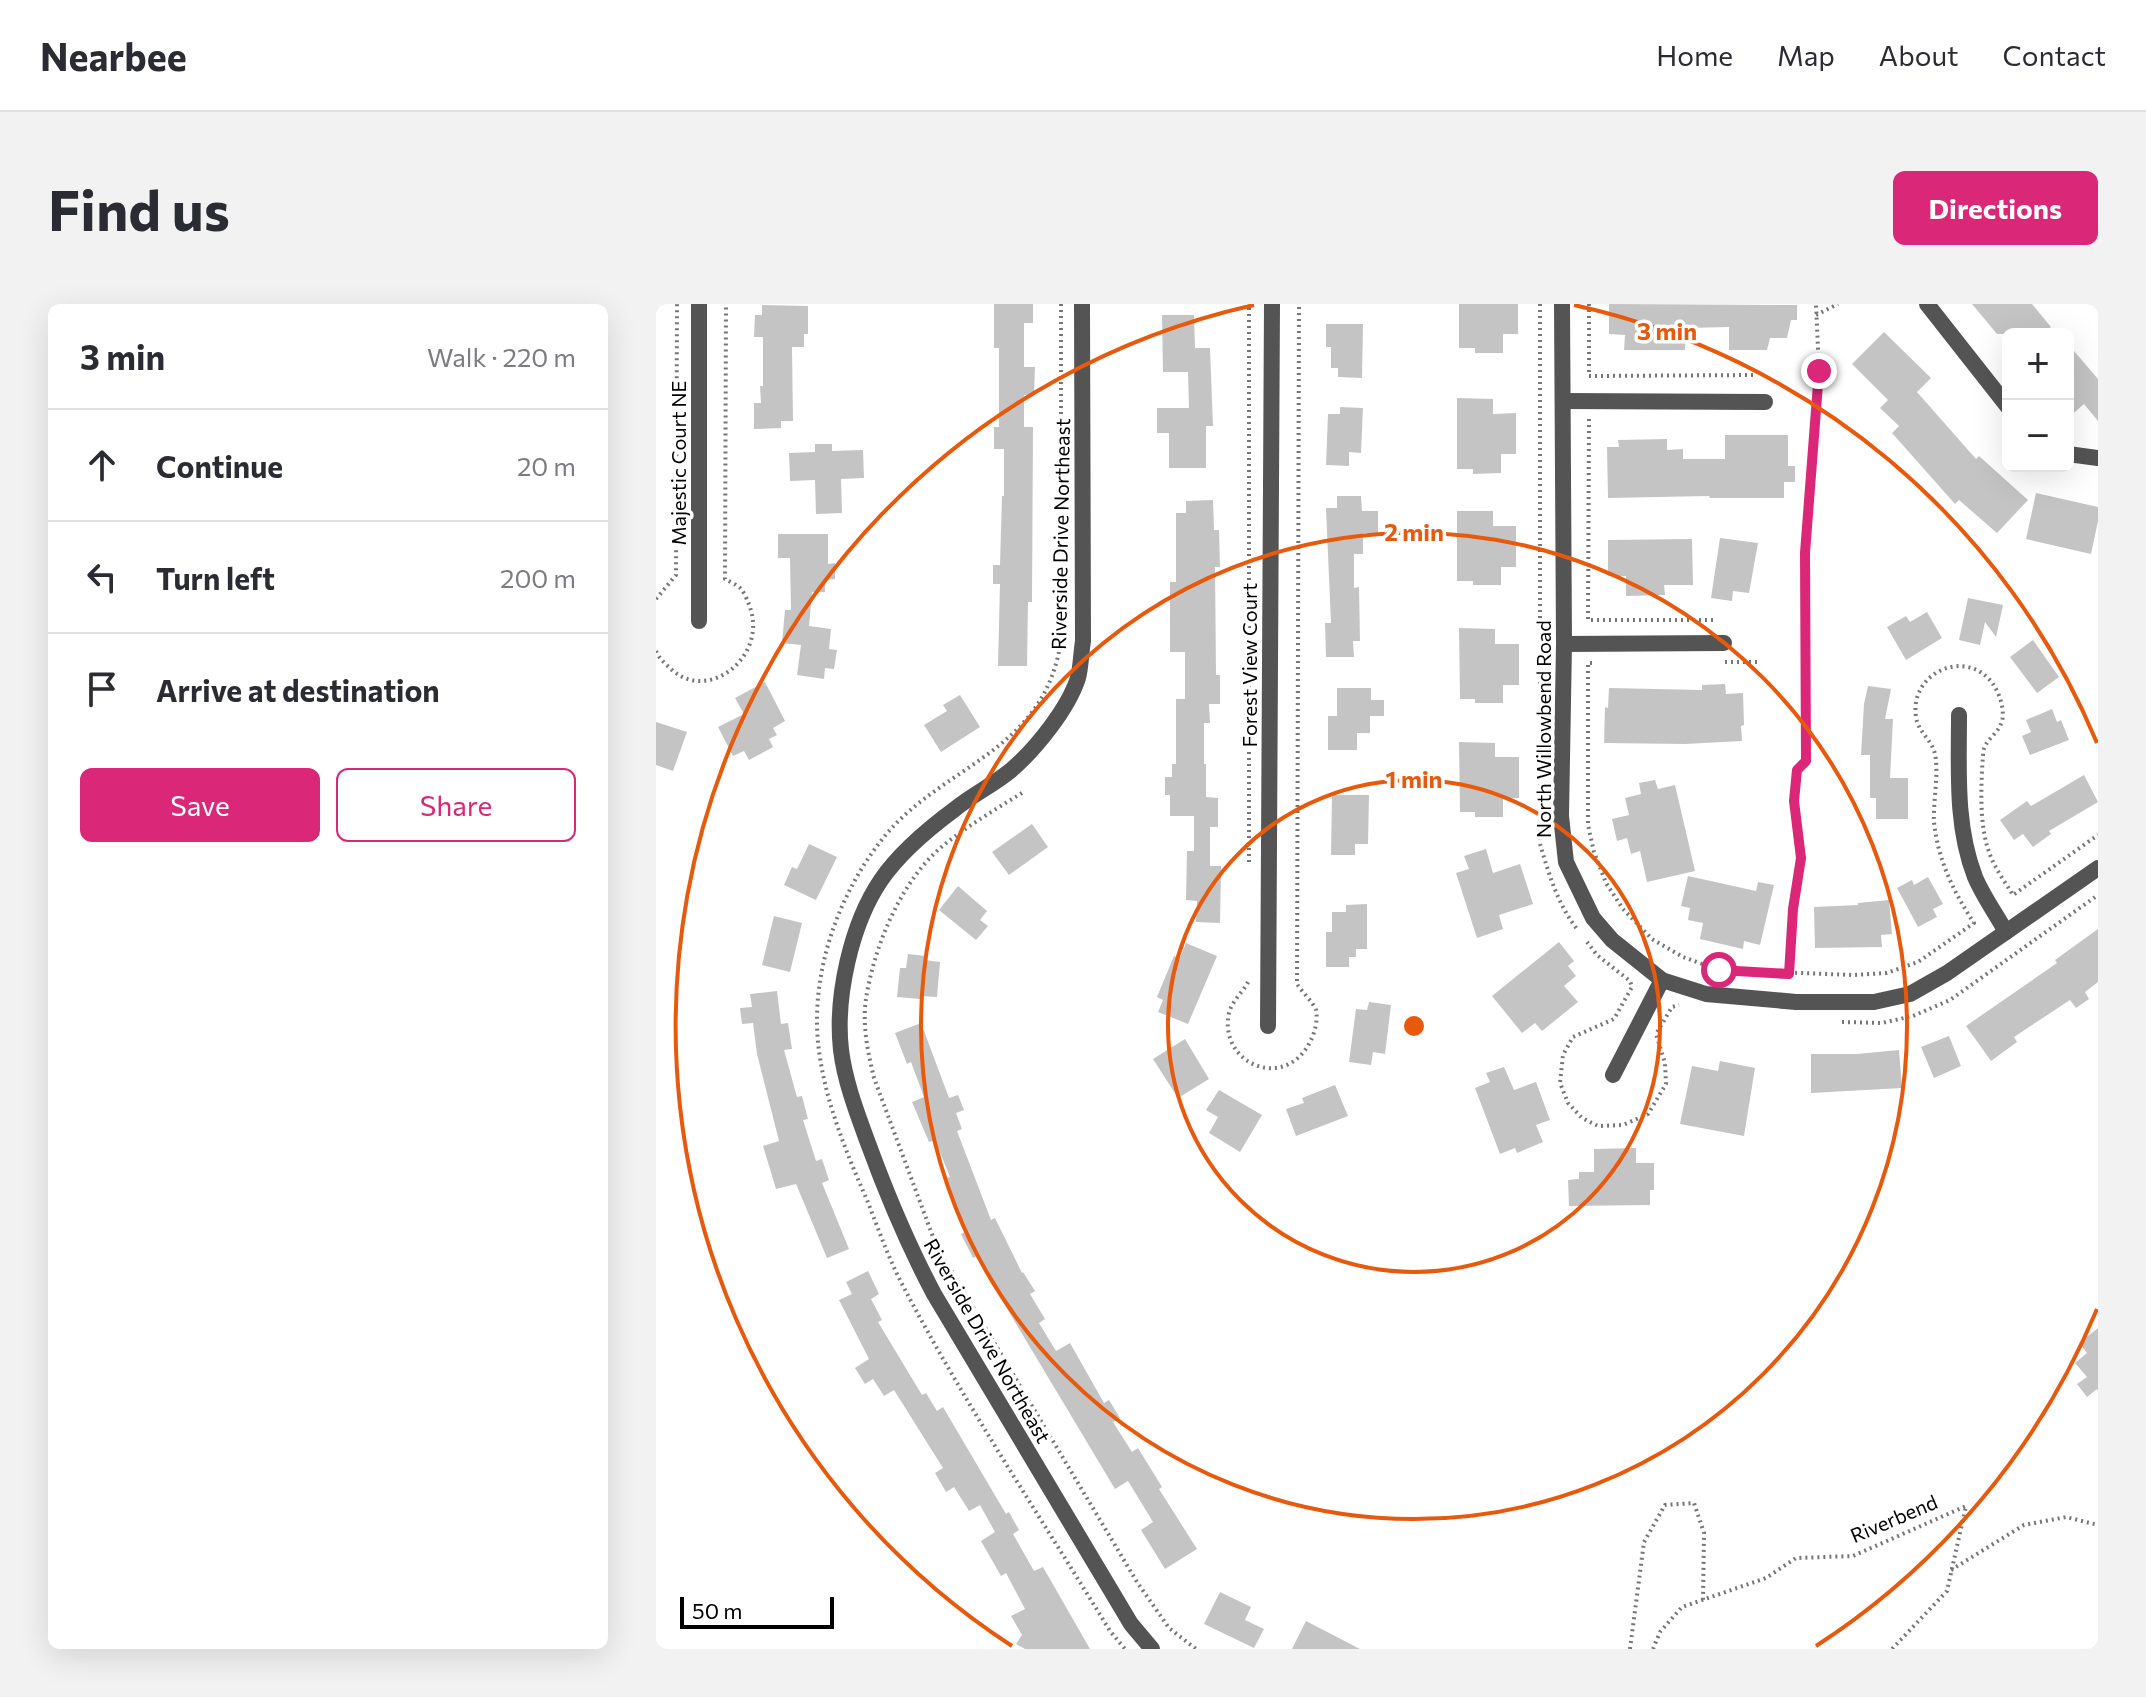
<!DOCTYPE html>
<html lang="en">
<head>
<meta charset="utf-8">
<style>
  :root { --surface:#fff; --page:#f2f2f3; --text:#2b2b33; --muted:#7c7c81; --line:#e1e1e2; --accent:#db2777 }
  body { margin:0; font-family:Commissioner,sans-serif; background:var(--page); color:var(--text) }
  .controls { position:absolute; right:24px; top:24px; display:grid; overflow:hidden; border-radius:12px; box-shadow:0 8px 32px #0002 }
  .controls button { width:72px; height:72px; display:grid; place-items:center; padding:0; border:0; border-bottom:2px solid var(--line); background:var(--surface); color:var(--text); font:40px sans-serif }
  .scale { position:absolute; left:24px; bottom:20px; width:154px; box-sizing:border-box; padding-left:8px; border:4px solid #000; border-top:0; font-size:22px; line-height:28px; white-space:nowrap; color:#000; -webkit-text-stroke:6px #fff; paint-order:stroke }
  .stop { position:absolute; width:24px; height:24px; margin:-18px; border:6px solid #db2777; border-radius:50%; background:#fff }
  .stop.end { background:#db2777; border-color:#fff; box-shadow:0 2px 8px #0008 }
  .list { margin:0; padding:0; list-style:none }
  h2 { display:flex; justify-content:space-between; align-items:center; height:104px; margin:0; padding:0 32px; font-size:34px }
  h2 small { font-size:26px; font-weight:400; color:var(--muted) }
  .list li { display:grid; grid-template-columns:52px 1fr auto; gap:24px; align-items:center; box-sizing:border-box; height:112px; padding:0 32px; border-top:2px solid var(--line) }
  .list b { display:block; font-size:30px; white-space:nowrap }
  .list em { font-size:26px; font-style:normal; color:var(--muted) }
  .actions { display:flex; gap:16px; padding:24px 32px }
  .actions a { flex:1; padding:18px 0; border:2px solid var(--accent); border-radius:12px; text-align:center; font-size:28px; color:var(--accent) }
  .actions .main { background:var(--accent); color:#fff }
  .icon { flex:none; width:44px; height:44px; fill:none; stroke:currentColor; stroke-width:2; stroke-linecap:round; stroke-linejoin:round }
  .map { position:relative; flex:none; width:1442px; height:1345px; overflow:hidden; border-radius:12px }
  header { display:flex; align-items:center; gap:48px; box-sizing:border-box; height:112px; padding:0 40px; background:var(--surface); border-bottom:2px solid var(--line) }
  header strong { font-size:38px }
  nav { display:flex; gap:44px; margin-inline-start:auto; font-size:28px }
  .intro { display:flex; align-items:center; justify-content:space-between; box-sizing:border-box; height:192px; padding:0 48px }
  h1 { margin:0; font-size:56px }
  .button { padding:20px 36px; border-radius:12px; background:var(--accent); color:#fff; font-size:28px; font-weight:700 }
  main { display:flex; gap:48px; padding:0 48px }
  aside { flex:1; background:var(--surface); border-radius:12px; box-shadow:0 8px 32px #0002 }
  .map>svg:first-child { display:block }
  .building { fill:#c4c4c4 }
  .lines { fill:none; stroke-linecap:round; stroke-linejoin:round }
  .path { stroke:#767676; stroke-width:4; stroke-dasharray:2 4; stroke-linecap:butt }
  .street { stroke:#545454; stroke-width:16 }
  .route { stroke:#db2777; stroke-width:10 }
  .ring { fill:none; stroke:#e8590c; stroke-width:4 }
  .labels { text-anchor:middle; stroke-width:7; stroke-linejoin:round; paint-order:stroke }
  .street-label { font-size:20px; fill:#000; stroke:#fff }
  .centre { fill:#e8590c; stroke:#fff; stroke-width:4 }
  .ring-label { font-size:24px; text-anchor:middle; font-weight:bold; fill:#e8590c; stroke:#fff; stroke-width:7; stroke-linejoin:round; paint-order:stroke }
</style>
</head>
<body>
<header>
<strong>Nearbee</strong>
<nav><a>Home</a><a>Map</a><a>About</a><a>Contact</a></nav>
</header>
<div class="intro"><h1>Find us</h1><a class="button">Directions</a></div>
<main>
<aside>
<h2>3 min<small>Walk · 220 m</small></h2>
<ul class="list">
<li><svg class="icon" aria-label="ahead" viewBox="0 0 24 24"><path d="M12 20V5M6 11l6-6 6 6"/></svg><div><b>Continue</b></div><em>20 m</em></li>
<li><svg class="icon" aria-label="left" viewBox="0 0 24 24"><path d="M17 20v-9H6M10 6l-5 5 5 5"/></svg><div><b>Turn left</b></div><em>200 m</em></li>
<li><svg class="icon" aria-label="arrive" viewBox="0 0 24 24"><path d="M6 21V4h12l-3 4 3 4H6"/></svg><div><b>Arrive at destination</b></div></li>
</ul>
<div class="actions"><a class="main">Save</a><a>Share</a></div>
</aside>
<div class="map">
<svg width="1442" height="1345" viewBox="0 0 1442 1345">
  <rect width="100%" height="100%" fill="#fff"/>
  <!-- building -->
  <g class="building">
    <path d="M338,0H377V19H368V63H379L378,91H368V123H377L376,298H372L371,362H342L344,280H337V261H344L346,192H348V145H338V123H343V44H338Z"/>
    <path d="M803,0H862V30H847V49H819V44H803Z"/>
    <path d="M953,0L1141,1V16H1135L1131,34H1114L1111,46H1073V23L1030,24L1029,46H968L969,31L953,30Z"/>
    <path d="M1316,0H1376L1395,23L1386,30H1341Z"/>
    <path d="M106,1L152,2V30H148V43H136L137,117H125V124L98,125V99H105L104,82H107V33H98L99,11H106Z"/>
    <path d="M506,11H538L539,44H554L557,122H550V164H513V129H501V104H533L532,68H507Z"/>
    <path d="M670,20H707L706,74L682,73V64H675V43H670Z"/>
    <path d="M1228,28L1275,74L1261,88L1320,155L1323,152L1372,196L1341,229L1303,196L1299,200L1236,129L1243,122L1224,104L1232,96L1196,60Z"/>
    <path d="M1412,40L1442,75V117L1428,100L1412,114Z"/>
    <path d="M801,94L837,95V110L860,109V150H845V169L817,170V165H801Z"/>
    <path d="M684,103L707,104L705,149L693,148V162L670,161L672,110H684Z"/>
    <path d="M1069,131H1132V162H1139V178H1128V194H1054L1053,192L952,194L951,143H963L962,136L1011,135V146L1027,145V155H1069Z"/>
    <path d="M159,140H176V147L207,146L208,174L185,175L186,209L160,210L159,176L134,177L133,149L159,148Z"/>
    <path d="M1380,189L1442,203V217L1435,250L1370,235Z"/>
    <path d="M681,192H705L706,207H722V229H707V250H698V284L703,283L704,337H697L698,353H670L669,319H675L670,204H681Z"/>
    <path d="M557,196L558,226H563L564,263H559L560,371H564V400H553L554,419H548V460H550V493L562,494V523H554V562H565L564,619L540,618L541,597L530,596L531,547H538V512H514V491H509V473H516V460H520V395H529V348H514V278H520V209H530V197Z"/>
    <path d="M801,207H837V222H860V263H845V281H817V277H801Z"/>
    <path d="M122,230H172V260L179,259V275L169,276V288H156L153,322L175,325L173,345L181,346L178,365L169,364L168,375L141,371L145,341L126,339L129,306H135L134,254H122Z"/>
    <path d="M1064,234L1102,239L1093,289L1077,287L1076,297L1055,294Z"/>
    <path d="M1036,235L1037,281H1008L1009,291L970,292V272H952V236Z"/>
    <path d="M1312,294L1347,301L1340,333L1329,318L1324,341L1303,336Z"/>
    <path d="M1271,308L1286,334L1250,356L1231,323L1250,312L1254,318Z"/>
    <path d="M803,324L839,325V340H863V381H847V399H819V395H804Z"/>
    <path d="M1377,336L1403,373L1381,389L1354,353Z"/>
    <path d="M109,378L129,417L117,424L121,431L113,435L117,443L93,456L88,447L77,452L62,423L88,410L79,394Z"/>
    <path d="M1069,380L1070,390L1087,389L1088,421L1085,422L1086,437L1029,440L948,439L949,403L952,404L953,384L1046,386V381Z"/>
    <path d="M1212,382L1235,385L1229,415H1237L1234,474H1252V515H1220V494H1214V451H1205L1208,400Z"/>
    <path d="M681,384H715V396H728V412H714V429H701V446H672V412H681Z"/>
    <path d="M304,391L324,423L285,448L268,421L291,407L287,401Z"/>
    <path d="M1396,405L1401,418L1405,416L1413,436L1374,451L1366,432L1375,428L1370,416Z"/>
    <path d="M0,418L31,428L17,467L0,461Z"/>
    <path d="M803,438L839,439V453H863V494H847V513H819V508H804Z"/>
    <path d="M1428,471L1442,498L1393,527L1395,530L1377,543L1367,530L1358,536L1344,516L1371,497L1375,502Z"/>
    <path d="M999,476L1002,485L1019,481L1039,567L991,578L984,547L975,550L971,534L961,537L956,515L973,511L969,494L985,490L983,479Z"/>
    <path d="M676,491H713L712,540H699V551H675Z"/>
    <path d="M376,520L392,543L353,571L336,548Z"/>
    <path d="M153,540L181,553L160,596L128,581L136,563L141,565Z"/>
    <path d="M830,545L837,569L864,560L877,600L843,611L847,625L821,634L800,569L813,565L808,552Z"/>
    <path d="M1032,572L1100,587L1102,578L1118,581L1104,641L1088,637L1087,645L1044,635L1047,619L1032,616L1034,604L1025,602Z"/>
    <path d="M1272,573L1287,600L1277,605L1281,613L1262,623L1241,584L1256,576L1258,581Z"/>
    <path d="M302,582L331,607L324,616L332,622L320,636L283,606Z"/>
    <path d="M1233,596L1236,630L1225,631L1226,643L1159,644L1158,603L1202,601V599Z"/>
    <path d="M711,600V645H700V653H693V663H670V628H676V608H690V601Z"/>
    <path d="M118,612L146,619L134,668L106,661Z"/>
    <path d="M1442,625V678L1429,688L1433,695L1420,704L1414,696L1358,733L1361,738L1335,757L1310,722L1401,659L1399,656Z"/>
    <path d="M903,638L918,657L912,662L920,672L908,682L922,698L886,727L879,719L866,729L836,692Z"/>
    <path d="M530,639L561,652L532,720L502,708L507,696L501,693L518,652L524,654Z"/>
    <path d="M252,650L270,652L269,656L284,658L281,693L264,692V695L241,693L244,664H250Z"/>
    <path d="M121,687L125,720L132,719L136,745L128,746L141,793L146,792L152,815L147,816L160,857L166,855L173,876L166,879L193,945L171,954L140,880L120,885L107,842L123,837L101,750L97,719L86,720L84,704L96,703L94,690Z"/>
    <path d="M713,698L735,701L729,750L717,748L715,761L693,758L700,705L711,706Z"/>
    <path d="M265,719L293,794L302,791L308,806L300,809L306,825L301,827L335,916L339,914L366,969L367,968L379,987L374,990L389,1015L383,1019L400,1047L414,1039L448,1099L453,1096L464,1114L457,1118L476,1148L482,1144L506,1183L503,1185L541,1245L509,1265L485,1226L497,1218L472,1177L459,1185L341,988L323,951L317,954L305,930L309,928L288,875L294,873L279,836L273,838L256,798L268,793L255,758L251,760L239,729Z"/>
    <path d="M1293,732L1305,762L1278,774L1265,743Z"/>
    <path d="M529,735L553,775L522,794L497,755Z"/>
    <path d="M1243,746L1246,784L1155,789V750H1201Z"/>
    <path d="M1064,757L1099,764L1088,832L1024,820L1036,762L1062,767Z"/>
    <path d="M848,763L858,786L880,778L894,816L880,821L887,838L861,849L859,844L844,850L819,784L834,778L830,769Z"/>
    <path d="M679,781L692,812L640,832L630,805L648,799L646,794Z"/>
    <path d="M563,786L606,811L584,848L553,829L562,813L550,806Z"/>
    <path d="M980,844V859H998V886H994V901L913,902L912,876L923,875V868H938V845Z"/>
    <path d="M212,967L223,990L215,995L226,1016L222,1018L266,1091L270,1089L281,1107L287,1103L350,1210L353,1208L363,1226L357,1230L378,1267L387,1263L434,1345H369L360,1340L366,1331L355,1312L369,1305L350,1269L345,1272L325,1237L339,1228L324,1201L313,1207L298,1183L290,1188L279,1169L287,1164L238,1086L228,1092L217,1075L209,1080L199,1064L213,1055L183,996L196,990L190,978Z"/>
    <path d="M1442,1024V1087L1441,1085L1431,1093L1421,1080L1431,1073L1419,1059L1431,1049L1423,1039Z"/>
    <path d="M564,1288L595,1303L589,1316L608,1325L598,1344L548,1320Z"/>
    <path d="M650,1317L704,1345H636Z"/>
  </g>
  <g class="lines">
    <!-- path -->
    <g class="path">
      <path d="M405,0V314C404,327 405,343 401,356C377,450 283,465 228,533C181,591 153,673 163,747C170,799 190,848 211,896C222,924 232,953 246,980C308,1099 384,1212 454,1327L469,1345"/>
      <path d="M884,0V540C893,570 901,599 921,625"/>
      <path d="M933,0V72L1101,71"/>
      <path d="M1160,11L1182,0"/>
      <path d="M933,115L932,316H1059"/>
      <path d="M0,295L20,271L21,0"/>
      <path d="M0,347C3,355 10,360 16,366C54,400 117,349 91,296C91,295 86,285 85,285C82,281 74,278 69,275L70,0"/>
      <path d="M1069,358H1101"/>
      <path d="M936,359H932V521L938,548L950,579L967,605L996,635L1027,653L1063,666L1198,671L1231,669L1262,658L1318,619C1297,587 1282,556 1278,518C1277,496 1283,471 1279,450C1276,436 1262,428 1260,413C1253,368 1311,343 1337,380C1344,390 1350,409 1345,420C1340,432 1327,437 1327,451C1325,481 1323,520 1333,548C1338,563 1349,578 1357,591L1442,531"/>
      <path d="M366,489C340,505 313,521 289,540C246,574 218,642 210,695C206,721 212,749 218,774L280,941L481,1278L513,1324L540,1345"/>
      <path d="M593,558V0"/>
      <path d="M931,638L941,651L974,677L976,683L958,715L917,733L907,751L904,779L912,799L926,814L942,822L967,821L992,810L1010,780L1009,759L1000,730L1016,703L1023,701"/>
      <path d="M1133,670L1137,605L1145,554L1138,497L1141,466L1150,457L1149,249L1163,67L1160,0"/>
      <path d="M592,678C587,688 576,697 573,709C562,760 630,789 655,736C659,728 662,715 660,706C657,698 646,688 641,680L643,0"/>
      <path d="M1186,718L1226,719L1257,712L1294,696L1442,591"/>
      <path d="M1295,1266L1368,1221L1410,1213L1442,1221"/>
      <path d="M974,1345L988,1238L1009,1201L1038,1199L1048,1229L1047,1296"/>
      <path d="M997,1345L1004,1328L1026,1303L1110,1274L1140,1254L1197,1252L1310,1202L1291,1287L1236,1345"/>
    </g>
    <!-- street -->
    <g class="street">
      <path d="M426,0L427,337C425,349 425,363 422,374C412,405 379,446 354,467C337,481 316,491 299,505C272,525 244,548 225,576C195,620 179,693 185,746C189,778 201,809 212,839C231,891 252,941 278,990L475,1320L496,1345"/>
      <path d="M906,0L908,340L905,512L910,558L937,614L956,636L1006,676L1050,690L1140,698H1218L1254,690L1291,669L1442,564"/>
      <path d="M1271,0L1352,103"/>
      <path d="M907,97L1109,98"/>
      <path d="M1412,150L1442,154"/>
      <path d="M43,317V0"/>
      <path d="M908,340L1068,339"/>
      <path d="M1303,411C1303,465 1299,522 1319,573C1327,592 1340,610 1350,628"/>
      <path d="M612,722L616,0"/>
      <path d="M957,771L1006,676"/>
    </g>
  </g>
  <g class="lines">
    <!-- route -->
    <path class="route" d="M1063,666L1133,670L1137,605L1145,554L1138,497L1141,466L1150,457L1149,249L1163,67"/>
  </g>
  <!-- distance rings -->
  <g class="ring">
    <circle cx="758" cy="722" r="246"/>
    <circle cx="758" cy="722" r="493"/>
    <path d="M1441 1005A739 739 0 0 1 1160 1342M356 1342A739 739 0 0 1 598 1M918 1A739 739 0 0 1 1441 439"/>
  </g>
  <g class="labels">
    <!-- street labels -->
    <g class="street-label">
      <text transform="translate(23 159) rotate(-90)" y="7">Majestic Court NE</text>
      <text transform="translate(405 230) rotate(-89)" y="7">Riverside Drive Northeast</text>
      <text transform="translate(594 361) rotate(-90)" y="7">Forest View Court</text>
      <text transform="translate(888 425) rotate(-90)" y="7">North Willowbend Road</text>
      <text transform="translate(331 1037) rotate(60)" y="7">Riverside Drive Northeast</text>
      <text transform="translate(1238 1215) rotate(-23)" y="7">Riverbend</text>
    </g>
  </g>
  <circle cx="758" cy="722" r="12" class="centre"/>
  <g class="ring-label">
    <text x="1011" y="36">3 min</text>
    <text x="758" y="237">2 min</text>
    <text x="758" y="484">1 min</text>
  </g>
</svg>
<div class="controls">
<button>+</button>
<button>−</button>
</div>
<div class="scale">50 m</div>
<div class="stop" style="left:1063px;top:666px"></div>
<div class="stop end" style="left:1163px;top:67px"></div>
</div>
</main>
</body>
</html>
